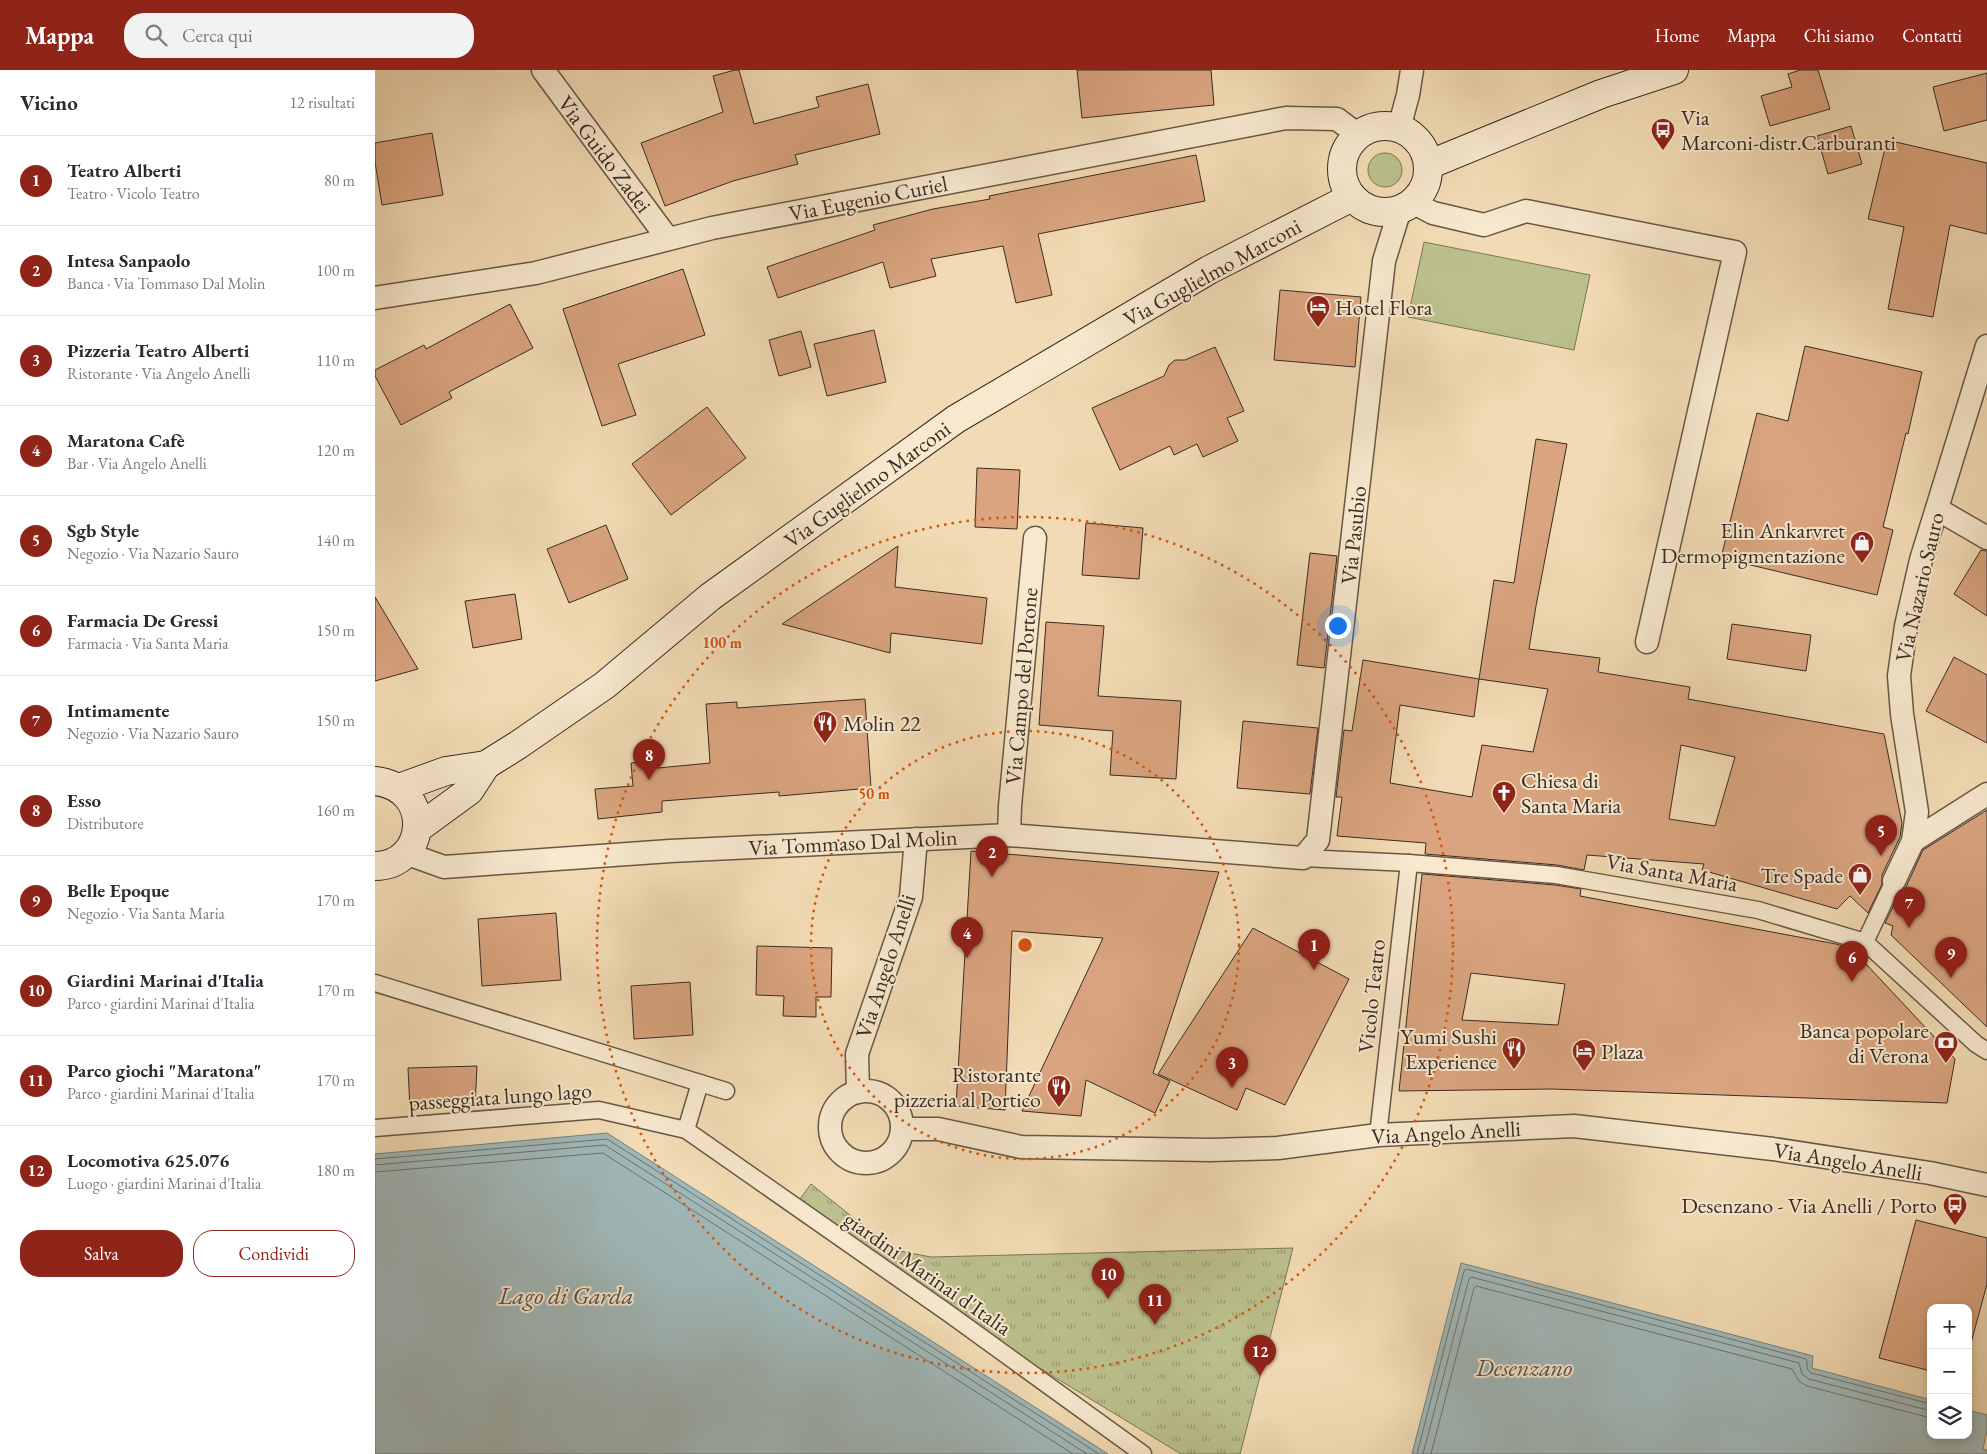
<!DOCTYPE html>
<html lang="it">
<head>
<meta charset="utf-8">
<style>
  :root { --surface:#fff; --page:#f2f2f3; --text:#2b2b33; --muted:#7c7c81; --line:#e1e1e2; --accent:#8f2418 }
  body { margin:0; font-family:"EB Garamond",serif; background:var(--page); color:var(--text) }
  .controls { position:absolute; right:15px; bottom:15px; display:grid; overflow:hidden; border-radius:10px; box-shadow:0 2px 8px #0003 }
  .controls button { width:45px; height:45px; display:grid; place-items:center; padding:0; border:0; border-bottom:1px solid var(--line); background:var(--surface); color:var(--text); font:25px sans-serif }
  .you { position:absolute; left:962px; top:555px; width:18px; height:18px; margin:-12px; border:4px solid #fff; border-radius:50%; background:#1a73e8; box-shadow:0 0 0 8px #1a73e833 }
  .badge { display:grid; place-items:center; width:32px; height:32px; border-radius:50%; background:var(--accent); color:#fff; font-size:16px; font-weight:700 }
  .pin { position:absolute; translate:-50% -41px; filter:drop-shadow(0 1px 2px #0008) }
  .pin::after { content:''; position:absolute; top:26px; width:18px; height:15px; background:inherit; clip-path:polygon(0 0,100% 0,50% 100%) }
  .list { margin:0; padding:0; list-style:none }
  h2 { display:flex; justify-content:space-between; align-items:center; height:65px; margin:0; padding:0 20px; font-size:21px }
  h2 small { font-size:16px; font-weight:400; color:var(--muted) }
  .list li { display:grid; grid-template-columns:32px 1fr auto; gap:15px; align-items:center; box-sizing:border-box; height:90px; padding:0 20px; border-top:1px solid var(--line) }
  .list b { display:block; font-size:19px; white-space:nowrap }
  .list p { margin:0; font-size:16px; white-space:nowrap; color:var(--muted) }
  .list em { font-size:16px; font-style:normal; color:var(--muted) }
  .actions { display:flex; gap:10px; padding:15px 20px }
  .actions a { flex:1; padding:11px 0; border:1px solid var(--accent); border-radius:20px; text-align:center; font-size:18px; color:var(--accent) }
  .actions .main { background:var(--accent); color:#fff }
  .icon { flex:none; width:28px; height:28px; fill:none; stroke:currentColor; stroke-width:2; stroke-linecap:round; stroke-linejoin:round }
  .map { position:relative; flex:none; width:1612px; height:1384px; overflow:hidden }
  header { display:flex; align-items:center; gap:30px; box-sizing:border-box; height:70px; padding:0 25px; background:var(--accent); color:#fff }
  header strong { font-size:24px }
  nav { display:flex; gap:28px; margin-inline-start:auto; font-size:18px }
  .search { width:350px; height:45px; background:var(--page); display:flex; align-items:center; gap:12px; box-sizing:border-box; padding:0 18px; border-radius:20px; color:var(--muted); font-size:19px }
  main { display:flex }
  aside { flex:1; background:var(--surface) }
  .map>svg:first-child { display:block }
  .green { fill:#bbc08c; stroke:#7a7658 }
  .park { fill:url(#park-tufts); stroke:#7a7658 }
  .water { fill:#a0b8b8; stroke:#77807c }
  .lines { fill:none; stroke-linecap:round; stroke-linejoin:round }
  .shore { stroke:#6d726e; stroke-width:1 }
  .building { fill:#d9a47f; stroke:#3a2b23; fill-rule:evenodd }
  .pedestrian-casing { stroke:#685747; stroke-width:19 }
  .minor-casing { stroke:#685747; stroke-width:25 }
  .secondary-casing { stroke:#3a2b23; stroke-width:30 }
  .pedestrian { stroke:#f7e8ce; stroke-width:16 }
  .minor { stroke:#f7e8ce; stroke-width:22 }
  .secondary { stroke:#f7e8ce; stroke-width:28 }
  .ring { fill:none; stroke:#d7540e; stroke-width:2.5; stroke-dasharray:2.5 5 }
  .labels { text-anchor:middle; stroke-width:4; stroke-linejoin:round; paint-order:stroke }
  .poi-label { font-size:22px; fill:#3a2b23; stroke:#f7e8ce; text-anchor:end }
  .street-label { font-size:22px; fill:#3a2b23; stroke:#f7e8ce }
  .water-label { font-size:24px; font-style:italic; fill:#544e48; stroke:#f7e8ce }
  .centre { fill:#d7540e; stroke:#f7e8ce; stroke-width:2.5 }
  .ring-label { font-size:15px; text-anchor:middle; font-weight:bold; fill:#d7540e; stroke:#f7e8ce; stroke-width:4; stroke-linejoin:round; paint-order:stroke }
</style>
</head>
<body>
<header>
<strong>Mappa</strong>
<div class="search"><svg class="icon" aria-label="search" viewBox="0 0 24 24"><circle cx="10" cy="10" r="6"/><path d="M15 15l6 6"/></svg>Cerca qui</div>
<nav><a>Home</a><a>Mappa</a><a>Chi siamo</a><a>Contatti</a></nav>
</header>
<main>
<aside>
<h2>Vicino<small>12 risultati</small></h2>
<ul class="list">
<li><span class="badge">1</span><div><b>Teatro Alberti</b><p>Teatro · Vicolo Teatro</p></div><em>80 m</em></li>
<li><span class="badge">2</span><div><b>Intesa Sanpaolo</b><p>Banca · Via Tommaso Dal Molin</p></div><em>100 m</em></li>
<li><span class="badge">3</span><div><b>Pizzeria Teatro Alberti</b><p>Ristorante · Via Angelo Anelli</p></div><em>110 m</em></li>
<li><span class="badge">4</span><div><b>Maratona Cafè</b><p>Bar · Via Angelo Anelli</p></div><em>120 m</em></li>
<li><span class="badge">5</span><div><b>Sgb Style</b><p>Negozio · Via Nazario Sauro</p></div><em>140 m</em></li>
<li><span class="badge">6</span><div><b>Farmacia De Gressi</b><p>Farmacia · Via Santa Maria</p></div><em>150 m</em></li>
<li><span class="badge">7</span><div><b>Intimamente</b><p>Negozio · Via Nazario Sauro</p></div><em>150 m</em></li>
<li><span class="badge">8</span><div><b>Esso</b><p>Distributore</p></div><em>160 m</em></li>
<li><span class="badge">9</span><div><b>Belle Epoque</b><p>Negozio · Via Santa Maria</p></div><em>170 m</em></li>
<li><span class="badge">10</span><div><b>Giardini Marinai d'Italia</b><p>Parco · giardini Marinai d'Italia</p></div><em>170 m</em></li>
<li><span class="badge">11</span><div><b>Parco giochi &quot;Maratona&quot;</b><p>Parco · giardini Marinai d'Italia</p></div><em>170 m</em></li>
<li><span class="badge">12</span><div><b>Locomotiva 625.076</b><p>Luogo · giardini Marinai d'Italia</p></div><em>180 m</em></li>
</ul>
<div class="actions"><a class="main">Salva</a><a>Condividi</a></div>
</aside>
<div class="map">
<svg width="1612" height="1384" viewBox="0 0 1612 1384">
  <defs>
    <pattern id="park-tufts" width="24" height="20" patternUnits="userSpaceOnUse" patternTransform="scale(1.25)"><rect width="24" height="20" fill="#bbc08c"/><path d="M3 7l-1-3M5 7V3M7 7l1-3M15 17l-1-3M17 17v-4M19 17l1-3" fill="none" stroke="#999c72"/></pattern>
  </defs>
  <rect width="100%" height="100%" fill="#f2dbb4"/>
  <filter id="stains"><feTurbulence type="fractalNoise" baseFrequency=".004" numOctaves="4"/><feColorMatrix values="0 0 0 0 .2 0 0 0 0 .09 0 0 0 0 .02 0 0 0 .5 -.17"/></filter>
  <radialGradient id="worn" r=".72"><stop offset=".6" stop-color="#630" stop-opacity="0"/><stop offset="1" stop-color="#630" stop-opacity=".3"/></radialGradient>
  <!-- green -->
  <g class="green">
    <circle cx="1010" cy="100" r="17"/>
    <path d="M1049,172L1215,205L1199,280L1033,247Z"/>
  </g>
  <!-- park -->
  <path class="park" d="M436,1114L519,1180L556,1187L918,1178L865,1384H806L620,1271L422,1133Z"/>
  <!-- water -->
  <g class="water">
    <path d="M232,1063L733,1384H0V1084Z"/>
    <path d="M1086,1193L1438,1286L1437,1298L1556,1330V1365H1593V1340L1612,1345V1361L1608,1379L1612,1380V1384H1037Z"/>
  </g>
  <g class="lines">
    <!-- shore -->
    <g class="shore">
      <path d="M0,1089L232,1069L724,1384"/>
      <path d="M0,1095L230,1075L712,1384"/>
      <path d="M0,1102L228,1083L698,1384"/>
      <path d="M1042,1384L1089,1201L1091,1199L1431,1289L1432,1291V1299L1436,1303L1556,1334"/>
      <path d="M1048,1384L1094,1209L1096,1207L1424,1293L1427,1304L1434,1309L1556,1341"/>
      <path d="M1056,1384L1099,1218L1101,1216L1417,1299L1424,1311L1432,1316L1556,1348"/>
    </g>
  </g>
  <!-- building -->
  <g class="building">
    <path d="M360,0H364L379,54L444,37L441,27L493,14L505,64L420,85L423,94L358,111L290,136L266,73L348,42L338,6Z"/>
    <path d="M702,0H836L839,35L707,48Z"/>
    <path d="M1425,0H1443L1455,39L1395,56L1386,26L1417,17L1413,4Z"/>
    <path d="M1612,3V50L1569,61L1558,17Z"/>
    <path d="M1476,56L1487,94L1453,104L1442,66Z"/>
    <path d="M57,63L68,125L7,135L0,92V73Z"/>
    <path d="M1512,70L1612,93V164L1575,155L1558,247L1513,239L1529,157L1493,149Z"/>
    <path d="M821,85L830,131L663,164L677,225L641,233L628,176L556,189L561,206L515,218L508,192L403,228L392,197L500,160L498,155L558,139L615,129L614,126Z"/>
    <path d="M308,199L330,265L243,294L261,345L227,356L188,239Z"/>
    <path d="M905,220L986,227L980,297L899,290Z"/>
    <path d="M135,234L158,278L74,322L77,328L26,355L0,306V300L49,275L51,279Z"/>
    <path d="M499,260L511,312L452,326L439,274Z"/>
    <path d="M426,261L436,297L404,306L394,270Z"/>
    <path d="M1430,276L1547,302L1533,364L1531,363L1508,457L1518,460L1502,525L1346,488L1382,343L1413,351Z"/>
    <path d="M840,277L869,341L852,348L863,371L828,387L822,374L799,385L795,376L745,400L717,338L789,306L794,295L800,290H810Z"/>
    <path d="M332,337L371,388L296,445L257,394Z"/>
    <path d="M1161,369L1192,374L1161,536L1154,579L1225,588L1223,602L1315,617L1313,629L1509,664L1527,753L1525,767L1507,805V814L1493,843L1475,826L1462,839L1327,800L1329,794L1212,785L1209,800L1182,795L1050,784L1051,773L962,766L967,727H961L969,660L977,661L988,590L1104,609L1119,510L1139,513ZM1104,609L1173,619L1158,682L1107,675L1097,727L1015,713L1025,635L1099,647ZM1306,675L1360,687L1340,756L1294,749Z"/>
    <path d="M602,398L645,400L642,459L600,457Z"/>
    <path d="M711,453L768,458L764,509L707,505Z"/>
    <path d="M231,455L253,509L194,533L172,479Z"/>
    <path d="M523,476L520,517L612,528L607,574L516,563L515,583L407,554Z"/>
    <path d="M1606,480L1612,481V546L1579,524Z"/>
    <path d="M935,483L962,486L949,598L922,595Z"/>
    <path d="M140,524L147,569L98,578L90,531Z"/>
    <path d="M0,527L43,599L0,611Z"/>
    <path d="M671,552L729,556L723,626L806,631L801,709L735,705L738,661L664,655Z"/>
    <path d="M1357,554L1436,565L1431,601L1352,589Z"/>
    <path d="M1579,587L1612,605V673L1551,641Z"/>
    <path d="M490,629L496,718L404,726V722L287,731V742L223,749L220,719L258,716L256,693L282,690L283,698L335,693L331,634L362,632V638Z"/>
    <path d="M868,651L943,658L935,724L862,718Z"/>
    <path d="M1612,740V957L1516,865L1518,856L1510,853L1525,823L1531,817L1548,780Z"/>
    <path d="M596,781L844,802L778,1003L795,1011L780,1043L711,1010L706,1046L647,1041L728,868L637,861L630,1040L581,1036Z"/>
    <path d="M1047,804L1180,815L1206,819L1205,826L1461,874L1477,879L1580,989L1572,1033L1177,1019L1024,1021ZM1096,903L1190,914L1183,955L1087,950Z"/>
    <path d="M181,843L186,910L107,916L103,849Z"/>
    <path d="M878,858L974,909L910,1035L871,1018L862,1040L783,1004Z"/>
    <path d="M382,876L457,878L456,927H441V947L408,946L409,926L381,925Z"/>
    <path d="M315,912L318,965L259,969L256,916Z"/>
    <path d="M102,996L100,1037L35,1040L33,998Z"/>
    <path d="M1541,1150L1612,1168V1214L1593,1284V1238H1556V1301L1504,1288Z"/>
  </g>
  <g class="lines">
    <defs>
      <g id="pedestrian">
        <path d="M928,788L1034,793L1181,805L1383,840L1490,872L1601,974L1612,981"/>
        <path d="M1490,872L1519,811"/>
        <path d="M0,913L351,1021"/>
        <path d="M0,1058L224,1040L311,1060L573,1243L768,1384"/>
        <path d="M311,1060L325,1013"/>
        <path d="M1003,1065L1034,793"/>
      </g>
      <g id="minor">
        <path d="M168,0L293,169"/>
        <path d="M1024,58L1033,25L1037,0"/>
        <path d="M1037,132L1058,143L1109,155L1151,141L1360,182L1272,572"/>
        <path d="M0,228L161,203L337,158L911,48L962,49L983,65"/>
        <path d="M1562,439L1612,468"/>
        <path d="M634,765L635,736L660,468"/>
        <path d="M1538,771L1612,724"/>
        <path d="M30,783L69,797L295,781L634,765L928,788L943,770L1009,191L1025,139"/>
        <path d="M1519,811L1538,771L1542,742L1527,644L1524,606L1531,556L1546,490L1612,276"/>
        <circle cx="491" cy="1057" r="36"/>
        <path d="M483,1022L482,984L536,827L541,769"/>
        <path d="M527,1059H563L646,1077L835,1080L903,1078L1003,1065L1199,1056L1398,1079L1555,1103L1612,1115"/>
      </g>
      <g id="secondary">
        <circle cx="1010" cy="99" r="43"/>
        <path d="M1053,95L1226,24L1299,0"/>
        <path d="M0,711C60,718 52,796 0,796"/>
        <path d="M24,718L71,701L111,695L143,675L230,615L335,527L581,349L834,200L977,127"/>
        <path d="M42,759L94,721L111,695"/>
      </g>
    </defs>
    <!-- pedestrian casing -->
    <use href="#pedestrian" class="pedestrian-casing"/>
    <!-- minor casing -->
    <use href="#minor" class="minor-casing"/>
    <!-- secondary casing -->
    <use href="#secondary" class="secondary-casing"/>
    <!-- pedestrian -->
    <use href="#pedestrian" class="pedestrian"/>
    <!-- minor -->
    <use href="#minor" class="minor"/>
    <!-- secondary -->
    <use href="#secondary" class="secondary"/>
  </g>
  <!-- distance rings -->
  <g class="ring">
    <circle cx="650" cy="875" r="214"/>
    <circle cx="650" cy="875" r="428"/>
  </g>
  <!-- icons -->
  <defs>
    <symbol id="bus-pin" viewBox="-11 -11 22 30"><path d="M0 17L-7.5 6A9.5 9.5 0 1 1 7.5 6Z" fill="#8f2418" stroke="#f7e8ce"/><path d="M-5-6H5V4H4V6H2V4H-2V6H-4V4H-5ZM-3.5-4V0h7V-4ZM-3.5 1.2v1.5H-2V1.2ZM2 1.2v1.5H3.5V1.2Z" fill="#fff"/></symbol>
    <symbol id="hotel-pin" viewBox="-11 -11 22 30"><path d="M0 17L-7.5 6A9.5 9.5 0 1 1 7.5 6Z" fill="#8f2418" stroke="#f7e8ce"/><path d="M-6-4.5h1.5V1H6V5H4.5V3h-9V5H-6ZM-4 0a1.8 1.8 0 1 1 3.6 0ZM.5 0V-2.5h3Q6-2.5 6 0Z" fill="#fff"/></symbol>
    <symbol id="shop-pin" viewBox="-11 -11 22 30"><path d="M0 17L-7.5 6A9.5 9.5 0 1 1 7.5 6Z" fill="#8f2418" stroke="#f7e8ce"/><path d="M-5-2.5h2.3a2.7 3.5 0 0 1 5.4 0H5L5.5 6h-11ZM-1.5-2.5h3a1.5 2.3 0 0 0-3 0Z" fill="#fff"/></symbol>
    <symbol id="restaurant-pin" viewBox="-11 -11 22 30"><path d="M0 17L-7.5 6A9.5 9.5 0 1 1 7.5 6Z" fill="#8f2418" stroke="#f7e8ce"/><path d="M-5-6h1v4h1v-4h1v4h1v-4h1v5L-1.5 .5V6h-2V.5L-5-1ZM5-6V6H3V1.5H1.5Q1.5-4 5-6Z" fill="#fff"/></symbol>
    <symbol id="church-pin" viewBox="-11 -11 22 30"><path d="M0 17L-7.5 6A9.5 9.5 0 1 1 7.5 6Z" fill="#8f2418" stroke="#f7e8ce"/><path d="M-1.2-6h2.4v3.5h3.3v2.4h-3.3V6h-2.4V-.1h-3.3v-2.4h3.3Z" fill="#fff"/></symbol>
    <symbol id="bank-pin" viewBox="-11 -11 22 30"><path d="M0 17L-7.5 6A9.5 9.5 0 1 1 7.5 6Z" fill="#8f2418" stroke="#f7e8ce"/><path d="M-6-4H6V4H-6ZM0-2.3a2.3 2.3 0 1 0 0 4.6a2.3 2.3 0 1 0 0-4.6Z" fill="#fff"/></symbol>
  </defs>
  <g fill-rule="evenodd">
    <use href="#bus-pin" x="1274" y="46" width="28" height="38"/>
    <use href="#hotel-pin" x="929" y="223" width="28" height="38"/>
    <use href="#shop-pin" x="1473" y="459" width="28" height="38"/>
    <use href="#restaurant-pin" x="436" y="639" width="28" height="38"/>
    <use href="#church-pin" x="1115" y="709" width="28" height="38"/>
    <use href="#shop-pin" x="1471" y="791" width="28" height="38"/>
    <use href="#bank-pin" x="1557" y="959" width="28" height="38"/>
    <use href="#restaurant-pin" x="1125" y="965" width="28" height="38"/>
    <use href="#hotel-pin" x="1195" y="967" width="28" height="38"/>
    <use href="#restaurant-pin" x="670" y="1003" width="28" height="38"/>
    <use href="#bus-pin" x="1566" y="1121" width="28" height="38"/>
  </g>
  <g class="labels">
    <!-- poi labels -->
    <g class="poi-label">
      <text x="1306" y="55" text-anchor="start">Via<tspan x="1306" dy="25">Marconi-distr.Carburanti</tspan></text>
      <text x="960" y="245" text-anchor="start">Hotel Flora</text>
      <text x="1470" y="468">Elin Ankarvret<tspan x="1470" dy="25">Dermopigmentazione</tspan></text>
      <text x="468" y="661" text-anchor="start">Molin 22</text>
      <text x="1146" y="718" text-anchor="start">Chiesa di<tspan x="1146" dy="25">Santa Maria</tspan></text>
      <text x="1468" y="813">Tre Spade</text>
      <text x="1554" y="968">Banca popolare<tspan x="1554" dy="25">di Verona</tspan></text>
      <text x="1122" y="974">Yumi Sushi<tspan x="1122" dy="25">Experience</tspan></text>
      <text x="1226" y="989" text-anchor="start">Plaza</text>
      <text x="666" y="1012">Ristorante<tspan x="666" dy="25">pizzeria al Portico</tspan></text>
      <text x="1562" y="1143">Desenzano - Via Anelli / Porto</text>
    </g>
    <!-- street labels -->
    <g class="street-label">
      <text transform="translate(230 84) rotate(53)" y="8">Via Guido Zadei</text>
      <text transform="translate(493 128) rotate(-11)" y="8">Via Eugenio Curiel</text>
      <text transform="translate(837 202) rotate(-29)" y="8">Via Guglielmo Marconi</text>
      <text transform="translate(492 414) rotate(-36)" y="8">Via Guglielmo Marconi</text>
      <text transform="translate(978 465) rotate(-84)" y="8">Via Pasubio</text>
      <text transform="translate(1544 517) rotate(-77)" y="8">Via Nazario Sauro</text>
      <text transform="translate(646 616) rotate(-85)" y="8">Via Campo del Portone</text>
      <text transform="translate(478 772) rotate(-3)" y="8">Via Tommaso Dal Molin</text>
      <text transform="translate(1297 802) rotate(10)" y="8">Via Santa Maria</text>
      <text transform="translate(510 896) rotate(-72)" y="8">Via Angelo Anelli</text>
      <text transform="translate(996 926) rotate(-84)" y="8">Vicolo Teatro</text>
      <text transform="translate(125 1026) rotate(-4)" y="8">passeggiata lungo lago</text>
      <text transform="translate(1071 1062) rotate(-3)" y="8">Via Angelo Anelli</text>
      <text transform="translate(1473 1091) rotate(9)" y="8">Via Angelo Anelli</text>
      <text transform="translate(553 1203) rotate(35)" y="8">giardini Marinai d'Italia</text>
    </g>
    <!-- water labels -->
    <g class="water-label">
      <text x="191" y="1234">Lago di Garda</text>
      <text x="1149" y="1306">Desenzano</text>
    </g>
  </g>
  <circle cx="650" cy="875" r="8" class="centre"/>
  <g class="ring-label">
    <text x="347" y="578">100 m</text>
    <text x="499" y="729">50 m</text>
  </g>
  <rect width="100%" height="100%" filter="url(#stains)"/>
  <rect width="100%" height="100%" fill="url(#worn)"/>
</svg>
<div class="controls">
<button>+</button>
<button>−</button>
<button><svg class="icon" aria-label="layers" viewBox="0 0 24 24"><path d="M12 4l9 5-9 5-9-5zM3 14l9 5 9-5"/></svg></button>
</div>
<div class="you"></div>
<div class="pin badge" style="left:939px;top:900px">1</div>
<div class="pin badge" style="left:617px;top:807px">2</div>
<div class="pin badge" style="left:857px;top:1018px">3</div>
<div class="pin badge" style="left:592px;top:888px">4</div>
<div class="pin badge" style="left:1506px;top:786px">5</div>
<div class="pin badge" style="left:1477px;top:912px">6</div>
<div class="pin badge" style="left:1534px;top:858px">7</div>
<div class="pin badge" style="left:274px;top:710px">8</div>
<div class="pin badge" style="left:1576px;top:908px">9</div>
<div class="pin badge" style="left:733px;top:1229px">10</div>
<div class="pin badge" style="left:780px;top:1255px">11</div>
<div class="pin badge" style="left:885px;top:1306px">12</div>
</div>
</main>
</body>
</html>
